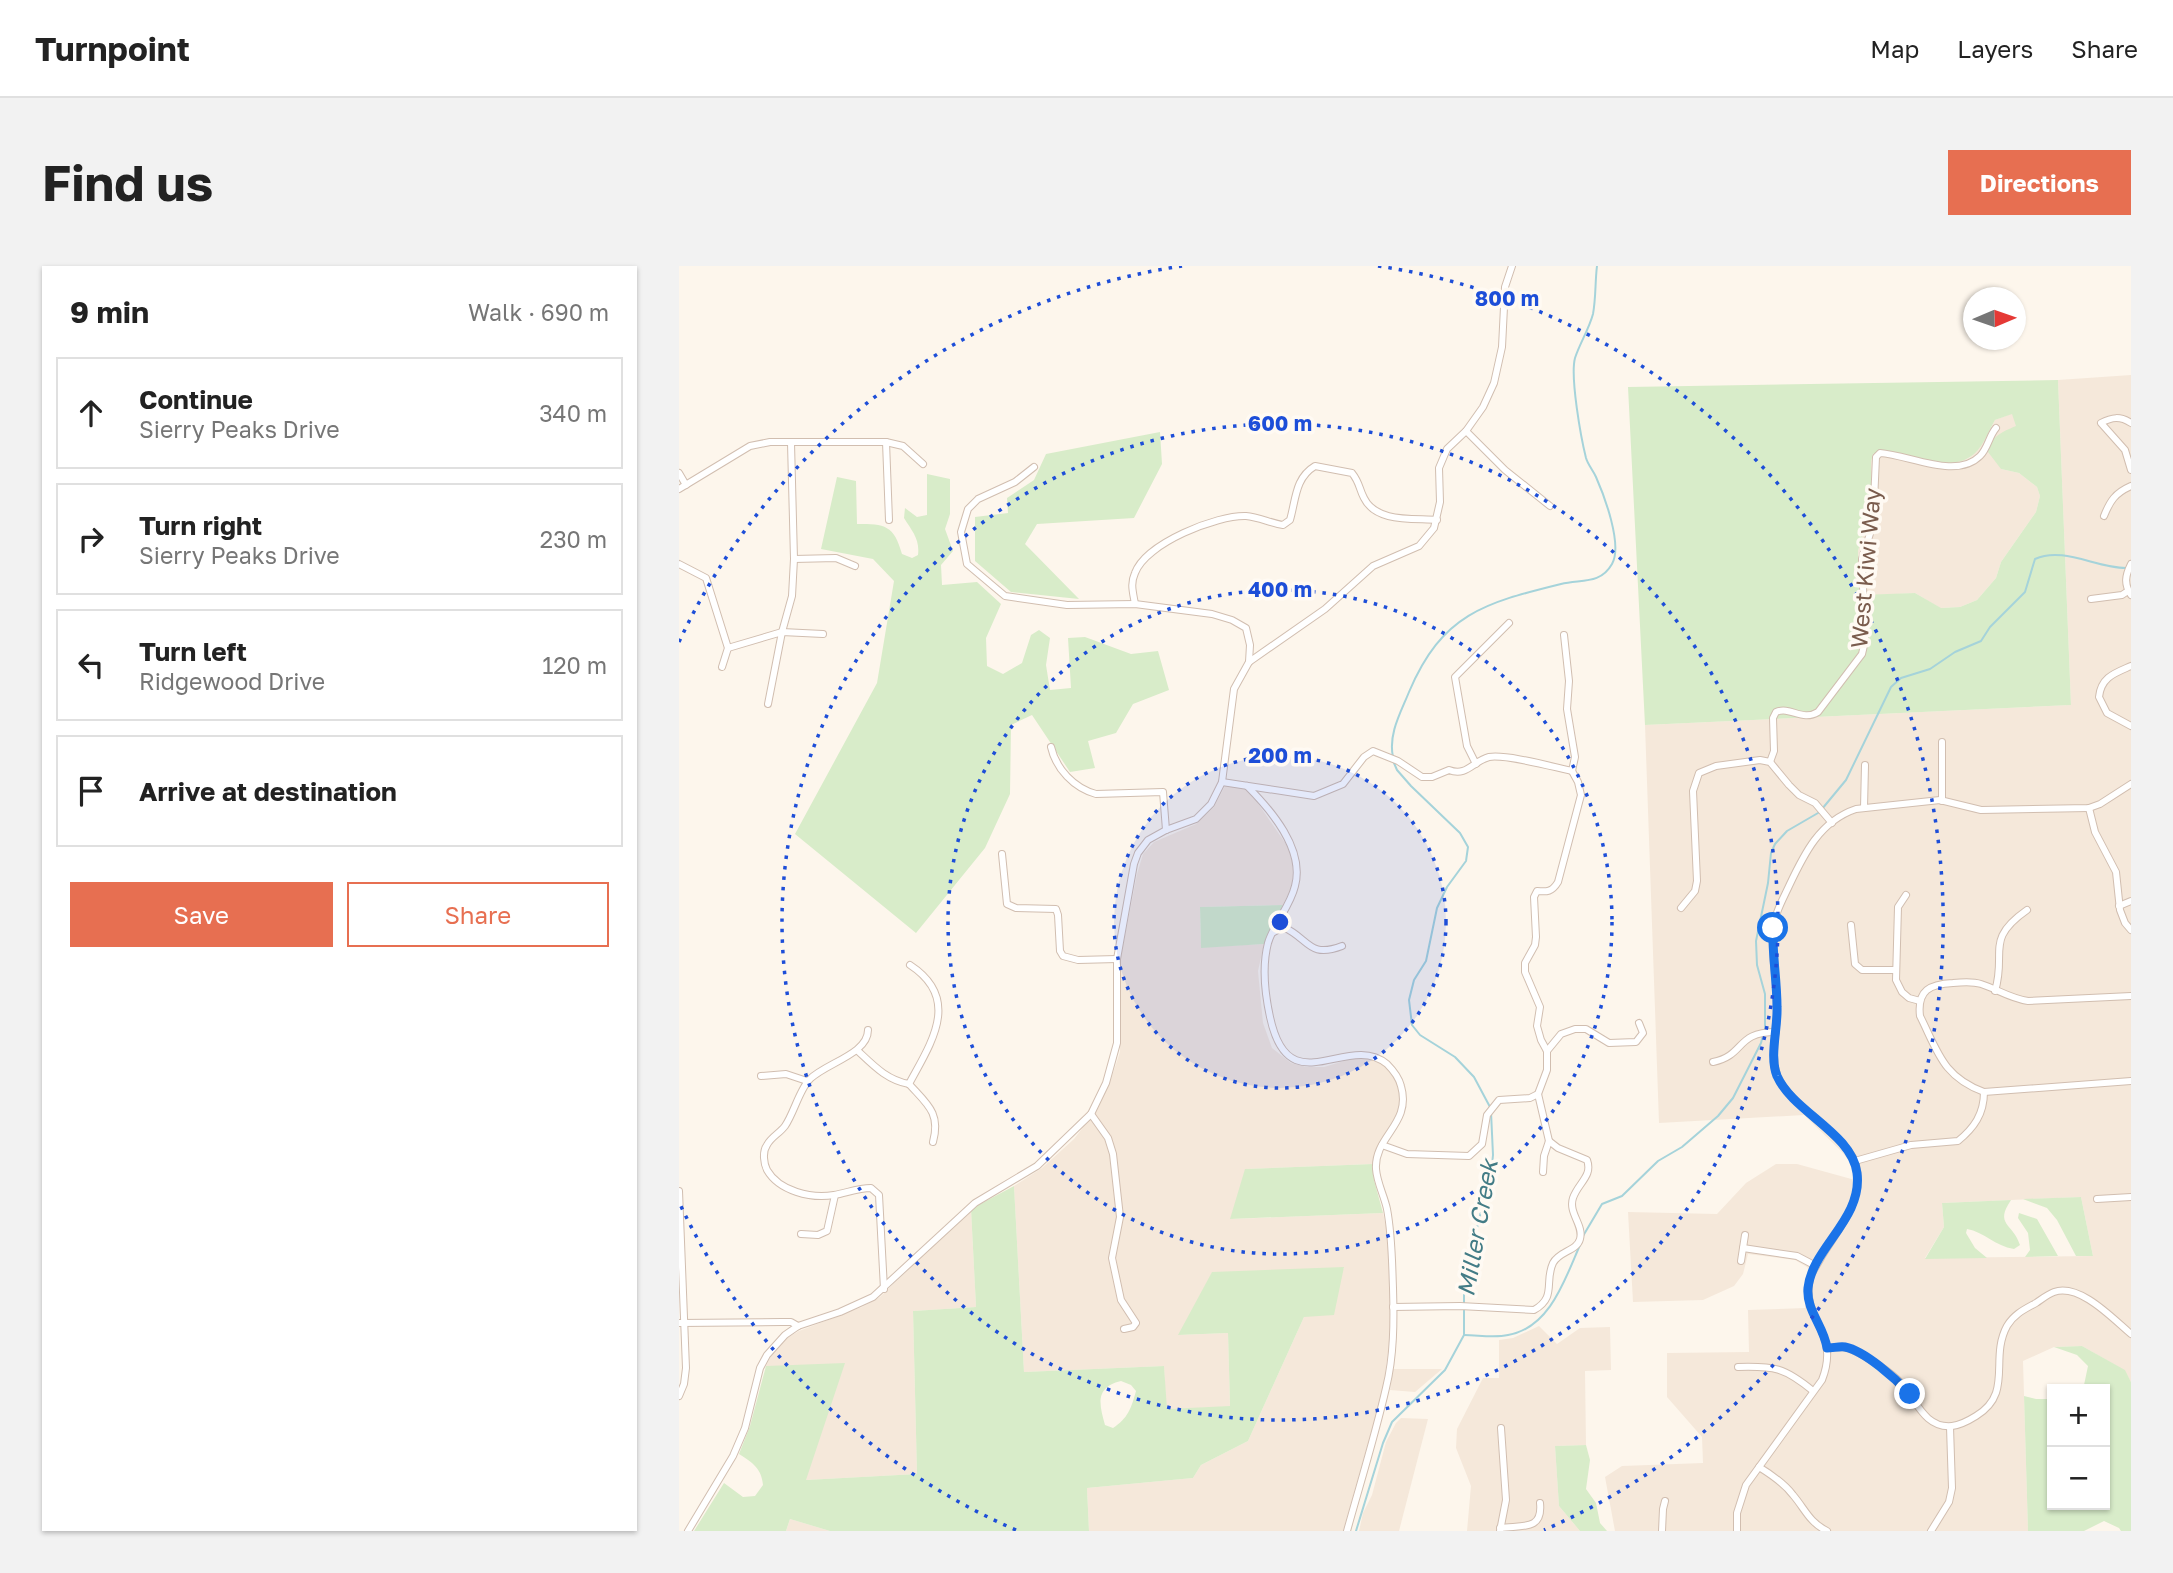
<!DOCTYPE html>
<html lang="en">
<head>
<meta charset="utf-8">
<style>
  :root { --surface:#fff; --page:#f2f2f2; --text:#222; --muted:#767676; --line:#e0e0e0; --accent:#e76f51 }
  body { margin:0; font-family:"Golos Text",sans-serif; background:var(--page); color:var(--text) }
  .controls { position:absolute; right:21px; bottom:21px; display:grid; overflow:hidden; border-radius:0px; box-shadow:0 2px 5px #0004 }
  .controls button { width:63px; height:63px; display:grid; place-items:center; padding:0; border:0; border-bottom:2px solid var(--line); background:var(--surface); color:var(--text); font:35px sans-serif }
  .compass { position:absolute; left:1284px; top:21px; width:63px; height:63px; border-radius:50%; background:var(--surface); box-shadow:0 2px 5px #0004; rotate:88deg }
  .stop { position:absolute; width:21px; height:21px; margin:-16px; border:5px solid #1a73e8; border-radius:50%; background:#fff }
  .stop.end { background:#1a73e8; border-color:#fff; box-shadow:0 2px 7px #0008 }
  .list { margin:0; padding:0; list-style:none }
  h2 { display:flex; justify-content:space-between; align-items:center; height:91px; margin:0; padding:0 28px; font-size:30px }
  h2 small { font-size:23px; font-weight:400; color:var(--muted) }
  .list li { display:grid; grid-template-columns:46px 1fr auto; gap:21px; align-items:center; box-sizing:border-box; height:112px; margin:0 14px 14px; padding:0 14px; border:2px solid var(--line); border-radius:0px }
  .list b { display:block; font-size:26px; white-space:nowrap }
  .list p { margin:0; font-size:23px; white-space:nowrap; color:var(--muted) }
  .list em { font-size:23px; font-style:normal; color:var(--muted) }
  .actions { display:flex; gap:14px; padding:21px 28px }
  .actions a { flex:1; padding:16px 0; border:2px solid var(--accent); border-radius:0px; text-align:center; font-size:24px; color:var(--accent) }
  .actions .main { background:var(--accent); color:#fff }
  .icon { flex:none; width:38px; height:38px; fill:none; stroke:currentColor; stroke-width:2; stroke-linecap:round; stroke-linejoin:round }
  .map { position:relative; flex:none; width:1452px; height:1265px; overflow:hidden; border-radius:0px }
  header { display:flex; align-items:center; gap:42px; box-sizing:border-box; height:98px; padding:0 35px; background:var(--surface); border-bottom:2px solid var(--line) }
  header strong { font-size:33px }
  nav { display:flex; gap:38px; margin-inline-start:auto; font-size:24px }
  .intro { display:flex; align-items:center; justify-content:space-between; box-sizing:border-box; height:168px; padding:0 42px }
  h1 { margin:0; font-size:49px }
  .button { padding:18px 32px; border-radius:0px; background:var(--accent); color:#fff; font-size:24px; font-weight:700 }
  main { display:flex; gap:42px; padding:0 42px }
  aside { flex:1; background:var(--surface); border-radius:0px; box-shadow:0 2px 5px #0004 }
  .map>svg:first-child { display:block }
  .residential { fill:#f5e8da; fill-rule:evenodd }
  .green { fill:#d8ecc9; fill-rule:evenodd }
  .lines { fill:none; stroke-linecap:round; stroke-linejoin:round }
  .stream { stroke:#a5d3da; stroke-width:2 }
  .minor-casing { stroke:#d1beb0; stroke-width:8 }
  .minor { stroke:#fff; stroke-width:6 }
  .route { stroke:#1a73e8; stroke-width:9 }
  .ring { fill:none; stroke:#1d4ed8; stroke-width:3.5; stroke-dasharray:3.5 7 }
  .labels { text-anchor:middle; stroke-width:7; stroke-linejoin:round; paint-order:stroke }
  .street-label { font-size:23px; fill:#7a5c4d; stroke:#fffaf3 }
  .water-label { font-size:24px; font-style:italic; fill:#437c86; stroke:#fffaf3 }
  .centre { fill:#1d4ed8; stroke:#fffaf3; stroke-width:3.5 }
  .ring-label { font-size:21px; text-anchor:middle; font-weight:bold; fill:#1d4ed8; stroke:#fffaf3; stroke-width:7; stroke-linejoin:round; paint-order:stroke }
</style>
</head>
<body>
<header>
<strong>Turnpoint</strong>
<nav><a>Map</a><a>Layers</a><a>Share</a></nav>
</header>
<div class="intro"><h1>Find us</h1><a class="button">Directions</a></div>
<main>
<aside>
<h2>9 min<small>Walk · 690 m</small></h2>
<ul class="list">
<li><svg class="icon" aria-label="ahead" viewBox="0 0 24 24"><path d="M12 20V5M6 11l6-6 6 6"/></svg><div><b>Continue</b><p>Sierry Peaks Drive</p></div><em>340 m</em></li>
<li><svg class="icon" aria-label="right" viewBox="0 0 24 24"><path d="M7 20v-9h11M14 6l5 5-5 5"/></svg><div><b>Turn right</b><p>Sierry Peaks Drive</p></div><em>230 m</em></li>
<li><svg class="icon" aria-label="left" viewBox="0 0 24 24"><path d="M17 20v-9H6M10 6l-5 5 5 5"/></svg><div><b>Turn left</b><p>Ridgewood Drive</p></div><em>120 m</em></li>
<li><svg class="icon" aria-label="arrive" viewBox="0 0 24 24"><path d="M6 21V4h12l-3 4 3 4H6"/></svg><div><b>Arrive at destination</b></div></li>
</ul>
<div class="actions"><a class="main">Save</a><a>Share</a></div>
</aside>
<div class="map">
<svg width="1452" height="1265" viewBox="0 0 1452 1265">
  <rect width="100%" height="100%" fill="#fdf6ec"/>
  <!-- residential -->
  <g class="residential">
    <path d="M1452,109V1116L1445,1104L1403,1080L1375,1081L1344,1095L1349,1265H936L926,1211L943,1200L1024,1197L1023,1171L988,1131V1087L1070,1086L1069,1044L1126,1042L1127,1024L1131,1006L1128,1001L1116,994L1069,988L1064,1008L1055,1020L1024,1034L954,1036L949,946L1038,948L1067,917L1097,898H1118L1176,914L1172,897L1162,885L1125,849L980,857L966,459L1392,439L1379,114ZM1402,931L1414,990L1246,992L1265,961L1263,937Z"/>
    <path d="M1334,147L1338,160L1322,203L1340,207L1358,221L1361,230L1357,246L1322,296L1317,312L1298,334L1281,341L1261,342L1236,327L1181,330L1179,285L1192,241V196L1194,188L1202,184L1271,197L1290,192L1300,182L1316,154Z"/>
    <path d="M546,520L564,522L574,530L609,581L614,599L613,620L604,639L521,641L522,681L585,678L579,705L584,757L593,782L612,797L628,801H645L675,792L688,791L704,798L716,810L721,830L720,849L699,880L694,898L567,903L552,953L704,947L708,965L712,1030L711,1070L704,1125L664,1265H410L408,1222L514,1212L522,1199L569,1175L625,1051L665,1002L533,1007L500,1069L549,1067L551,1141L487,1143L485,1100L345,1106L335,920L363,902L395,873L419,842L431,816L441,786V695L458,608L464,588L475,576L517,558L535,541Z"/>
    <path d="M292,943L297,1041L234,1045L238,1208L127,1214L87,1100L93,1088L106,1073L120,1065L183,1041L201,1031Z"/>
    <path d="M860,1060L878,1078L901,1062L931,1061L932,1104L906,1105L907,1179L876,1180L880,1240L901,1265H788L792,1220L777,1182L778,1163L804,1112H820V1074L834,1072Z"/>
    <path d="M714,1103H763L736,1126L711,1124Z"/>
    <path d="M722,1152L749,1153L720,1265H680L684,1247L693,1229L707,1176L717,1157Z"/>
    <path d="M111,1253L151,1265H107Z"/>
  </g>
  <!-- green -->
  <g class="green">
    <path d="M1379,114L1392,439L966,459L949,121ZM1333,148L1337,160C1323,166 1312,170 1309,186L1322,203L1340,207L1358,221L1361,230L1357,246L1322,296L1317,312L1298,334L1281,341L1262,342L1236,327L1181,329L1179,285L1192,241V196L1194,188L1202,184C1227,190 1267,206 1291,191C1303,184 1309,166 1316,154Z"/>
    <path d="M481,166L483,198L455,252L358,258L346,278L400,333L332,326L296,295V251L329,247L328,232L355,214L367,188Z"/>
    <path d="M248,208L271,213V248L266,263L274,285L262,299L263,319L298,316L322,338L307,372L308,400L324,408L343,397L352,369L360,364L371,372L367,399L371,424L392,422L389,372L406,371L452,388L479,385L490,424L454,438L437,467L409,475L416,502L391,506L353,449L332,459L331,528L306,582L237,667L116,568L198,417L215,315L194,293L142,283L158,211L177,215L178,258C206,258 215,259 223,288L233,292L239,289C241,273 233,265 225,252L226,242L238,251L248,249Z"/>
    <path d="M604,639L585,678L522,682L521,641Z"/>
    <path d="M694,898L695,914L704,947L551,953L566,903Z"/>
    <path d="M335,920L345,1106L485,1100L488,1143L551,1140L549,1067L499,1069L533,1006L665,1001L655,1049L625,1051L569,1175L522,1199L514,1212L408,1222L410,1265H151L111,1253L107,1265H15L45,1217L64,1231L76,1230L84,1219C83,1203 73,1196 60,1188L71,1160L87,1100L166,1097L127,1214L238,1208L234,1045L297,1041L292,943ZM442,1115L452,1119L457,1125C452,1143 449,1152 434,1162L426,1159C420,1138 416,1121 442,1115Z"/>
    <path d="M1402,931L1414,990H1397L1378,954L1368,942L1344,933Z"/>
    <path d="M1332,934C1315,959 1334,957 1341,979L1335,983C1316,980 1305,966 1288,963L1287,967L1296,982L1308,992L1246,993L1265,961L1263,937Z"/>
    <path d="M1340,947L1358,953L1379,990L1346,991L1351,984L1349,967L1339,952Z"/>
    <path d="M1403,1080L1446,1104L1452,1116V1265H1442L1440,1262L1425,1255L1405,1265H1349L1345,1130L1357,1133H1373V1239H1426V1123H1397L1405,1119L1409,1100L1398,1089L1375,1081Z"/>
    <path d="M907,1179L911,1194L907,1223L917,1237L921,1257L928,1265H901L880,1240L876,1180Z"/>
  </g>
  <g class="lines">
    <!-- stream -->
    <g class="stream">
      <path d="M714,491C709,468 722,446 730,426C763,348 805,337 882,318C902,313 921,319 933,298C944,279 925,229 917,211C914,204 909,199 907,192C902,172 891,111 896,92C901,77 910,63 914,48C917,32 916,16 918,0"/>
      <path d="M715,497L718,504L732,520L781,567L789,581L787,595L768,621L758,642L747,695L735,714L730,734L733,759L741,769L776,791L795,811L811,841"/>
      <path d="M1143,543L1167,514L1212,421L1222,412L1251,403L1276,386L1302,375L1311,361L1346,326L1356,293C1384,280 1417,302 1447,302"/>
      <path d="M1086,764V728L1078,699L1077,675L1089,617L1092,587L1096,578L1108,565L1139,547"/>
      <path d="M904,970L923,938L943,930L979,895L1003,881L1039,850L1054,832L1082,777L1084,769"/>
      <path d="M785,1069C799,1069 815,1072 829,1069C871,1062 886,1013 901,979"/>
      <path d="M677,1265L704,1177L713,1156L766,1104L785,1069V1017L803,941L804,916L813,899L814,889L812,846"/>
    </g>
    <defs>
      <g id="minor">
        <path d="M1452,157C1441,150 1433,151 1422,157L1446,184L1452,204"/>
        <path d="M787,165L826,204L871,240"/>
        <path d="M207,176L210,254"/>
        <path d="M355,201L336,216L299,233L289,243L282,266L288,298L326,330L388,339L456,338L533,348L553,354L567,362L571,379L570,396"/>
        <path d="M0,207L7,219"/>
        <path d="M0,223L71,180L91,176H207L224,180L244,198"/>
        <path d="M1425,250C1431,235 1436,227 1452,220"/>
        <path d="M115,293L157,292L176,300"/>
        <path d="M0,298L27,312L49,382L43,401"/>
        <path d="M1452,298C1446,310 1445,318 1452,329"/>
        <path d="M1412,333L1443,329L1449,325"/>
        <path d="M456,338C454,326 451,318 456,307C467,277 538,249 567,250C579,251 592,257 604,259L611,254C617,233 616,212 636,200L673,207C681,217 680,223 685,232C697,257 735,252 758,254"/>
        <path d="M885,369L890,415L888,443L896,491L893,505"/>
        <path d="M49,382L103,366L144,368"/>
        <path d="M1452,400C1436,407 1422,411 1420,431L1428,447L1452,460"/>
        <path d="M89,438L103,366L113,330L115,293L112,177"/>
        <path d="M372,481C377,503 395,522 417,528L484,526L487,564"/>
        <path d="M1091,496L1095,485L1094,452L1097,446C1112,440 1123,456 1139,446L1183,388L1186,375L1183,293L1194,258L1197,191L1201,187C1231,189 1277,214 1301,190C1309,182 1310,170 1317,162"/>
        <path d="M797,498L788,480L776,411L830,357"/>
        <path d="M543,516L635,530L664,518L685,491L694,485L719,495L743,511H753L770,504C788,511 794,495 810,491C828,488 874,501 893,505"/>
        <path d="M568,520C592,544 626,583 616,620C611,641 595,657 589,677C583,700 586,728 591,751C610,840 668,765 708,798C714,804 720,812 722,820C733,858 695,870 697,903C698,917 705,929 708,943C713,969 713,996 714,1022C715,1055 715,1090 707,1122C696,1170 681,1218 668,1265"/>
        <path d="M1263,535V476"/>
        <path d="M1185,542L1186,499"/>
        <path d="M1410,542L1416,566L1437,606L1441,644L1446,657L1452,664"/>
        <path d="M323,588L328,638L337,642L377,643L379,649L381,685L384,690L399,694L438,693"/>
        <path d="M1227,629L1219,641L1217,714L1223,726L1230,732L1241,735"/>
        <path d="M1440,640L1452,635"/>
        <path d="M1002,642L1016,625L1018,615L1014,525L1020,507L1037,500L1081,494L1091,496L1110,519L1120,529L1136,537L1153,557"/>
        <path d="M1172,659L1176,698L1183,704H1217"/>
        <path d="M595,666L604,661C630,672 629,693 663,680"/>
        <path d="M1316,725C1328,686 1305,674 1348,644"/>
        <path d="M1452,730L1349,735C1330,732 1318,723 1302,718C1293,715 1283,716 1274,717C1251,718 1238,724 1241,750C1259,786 1264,811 1305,826L1452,815"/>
        <path d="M189,764C189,788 147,797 131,813C121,822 115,847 106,860C101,867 92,871 88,879C83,886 85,898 88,904C100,925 132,933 155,929C167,927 179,922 192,922L200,929L205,1023"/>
        <path d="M179,785C195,800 208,814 230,818"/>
        <path d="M868,785L882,768L896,763H907L930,777L957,776L964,767L960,757"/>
        <path d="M1034,796C1067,789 1056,766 1097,766"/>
        <path d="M82,810L107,808L128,815"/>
        <path d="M230,818C252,777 283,733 231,699"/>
        <path d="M230,818C248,838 262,847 254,876"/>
        <path d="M859,828L870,875L865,890L864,906"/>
        <path d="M412,848L429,872L434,888L441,951L433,992L442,1034L457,1057L454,1061L445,1063"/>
        <path d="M703,879L728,888L790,890L803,878L808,849L820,834L851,832L859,828L868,804V785L862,774L858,760L861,741L846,706V697L856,679L857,671L855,631L858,625C868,626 873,626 879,616L902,529L899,516L893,505"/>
        <path d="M1176,895L1232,879L1279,875C1295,862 1305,848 1305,826"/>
        <path d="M0,925L7,1102L5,1118L0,1130"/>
        <path d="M1418,933L1452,931"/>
        <path d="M122,968L139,969L148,965L156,929"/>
        <path d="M1064,982L1118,990L1137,1000"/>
        <path d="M1062,995L1066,969"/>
        <path d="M714,1041L781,1040L855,1044C878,1031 865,1016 874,997C880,985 898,985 901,973C905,959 889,947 894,932C899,917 914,910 908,894L879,882L870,875"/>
        <path d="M0,1057L103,1056H112L119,1060"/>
        <path d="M1148,1082C1154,1081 1159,1081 1164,1081C1178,1083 1208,1104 1219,1114C1236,1130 1244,1163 1273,1160C1282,1159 1289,1155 1297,1150C1335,1127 1310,1093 1328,1060C1335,1048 1346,1043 1357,1037C1363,1033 1369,1028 1375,1026C1401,1017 1434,1053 1452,1068"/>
        <path d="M1059,1101C1095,1100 1105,1101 1134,1125"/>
        <path d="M1080,1201C1093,1209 1105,1217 1114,1229C1126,1243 1130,1256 1148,1265"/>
        <path d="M821,1262C843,1259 864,1265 861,1237"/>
        <path d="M9,1265L54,1190L66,1162L81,1102L88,1089L106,1069L119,1060L161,1046L194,1031L296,937L358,900L412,848L427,817L438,777V693L455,598L459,587L469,574L487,564L517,553L532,538L543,516L555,423L570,396L646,343L694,300L740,280L755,262L761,236L760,202L768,183L787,165L804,141L815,117L823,81L826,21L833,0"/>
        <path d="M821,1265L827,1234L822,1162"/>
        <path d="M983,1265L984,1243L986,1235"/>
        <path d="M1058,1265V1247L1067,1219L1143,1114C1162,1065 1122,1055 1131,1013C1133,1005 1139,998 1143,990C1160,962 1186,933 1177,899C1170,872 1114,842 1100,813C1090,793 1098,766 1098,745C1099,718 1092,692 1094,665C1095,649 1103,635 1110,620C1125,588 1141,555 1177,543L1261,534L1302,544L1410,542L1421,538L1452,518"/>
        <path d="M1252,1265L1270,1236L1273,1222L1271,1161"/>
      </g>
    </defs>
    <!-- minor casing -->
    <use href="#minor" class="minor-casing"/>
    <!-- minor -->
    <use href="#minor" class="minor"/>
  </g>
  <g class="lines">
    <!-- route -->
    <path class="route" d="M1094,662C1093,688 1098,714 1098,741C1099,763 1090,790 1098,810C1114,846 1173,867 1178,907C1184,953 1133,982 1129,1022C1127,1045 1145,1060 1148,1082C1154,1082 1161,1080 1166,1081C1186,1085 1217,1113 1231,1128"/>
  </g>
  <!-- distance rings -->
  <circle cx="601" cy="656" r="166" fill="#1d4ed8" fill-opacity=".12"/>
  <g class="ring">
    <circle cx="601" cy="656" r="166"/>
    <circle cx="601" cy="656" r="332"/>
    <circle cx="601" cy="656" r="498"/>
    <path d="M337 1264A663 663 0 0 1 0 936M0 376A663 663 0 0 1 503 0M699 0A663 663 0 0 1 865 1264"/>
  </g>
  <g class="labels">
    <!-- street labels -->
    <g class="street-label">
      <text transform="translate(1187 302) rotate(-85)" y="8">West Kiwi Way</text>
    </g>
    <!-- water labels -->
    <g class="water-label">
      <text transform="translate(799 962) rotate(-80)" y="8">Miller Creek</text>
    </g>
  </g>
  <circle cx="601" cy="656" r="10" class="centre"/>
  <g class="ring-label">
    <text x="828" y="40">800 m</text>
    <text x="601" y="165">600 m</text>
    <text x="601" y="331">400 m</text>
    <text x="601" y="497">200 m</text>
  </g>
</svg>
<div class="controls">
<button>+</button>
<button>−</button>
</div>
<svg class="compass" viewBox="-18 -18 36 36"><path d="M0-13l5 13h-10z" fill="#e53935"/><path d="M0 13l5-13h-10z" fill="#767676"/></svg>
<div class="stop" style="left:1094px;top:662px"></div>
<div class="stop end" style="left:1231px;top:1128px"></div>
</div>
</main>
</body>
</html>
